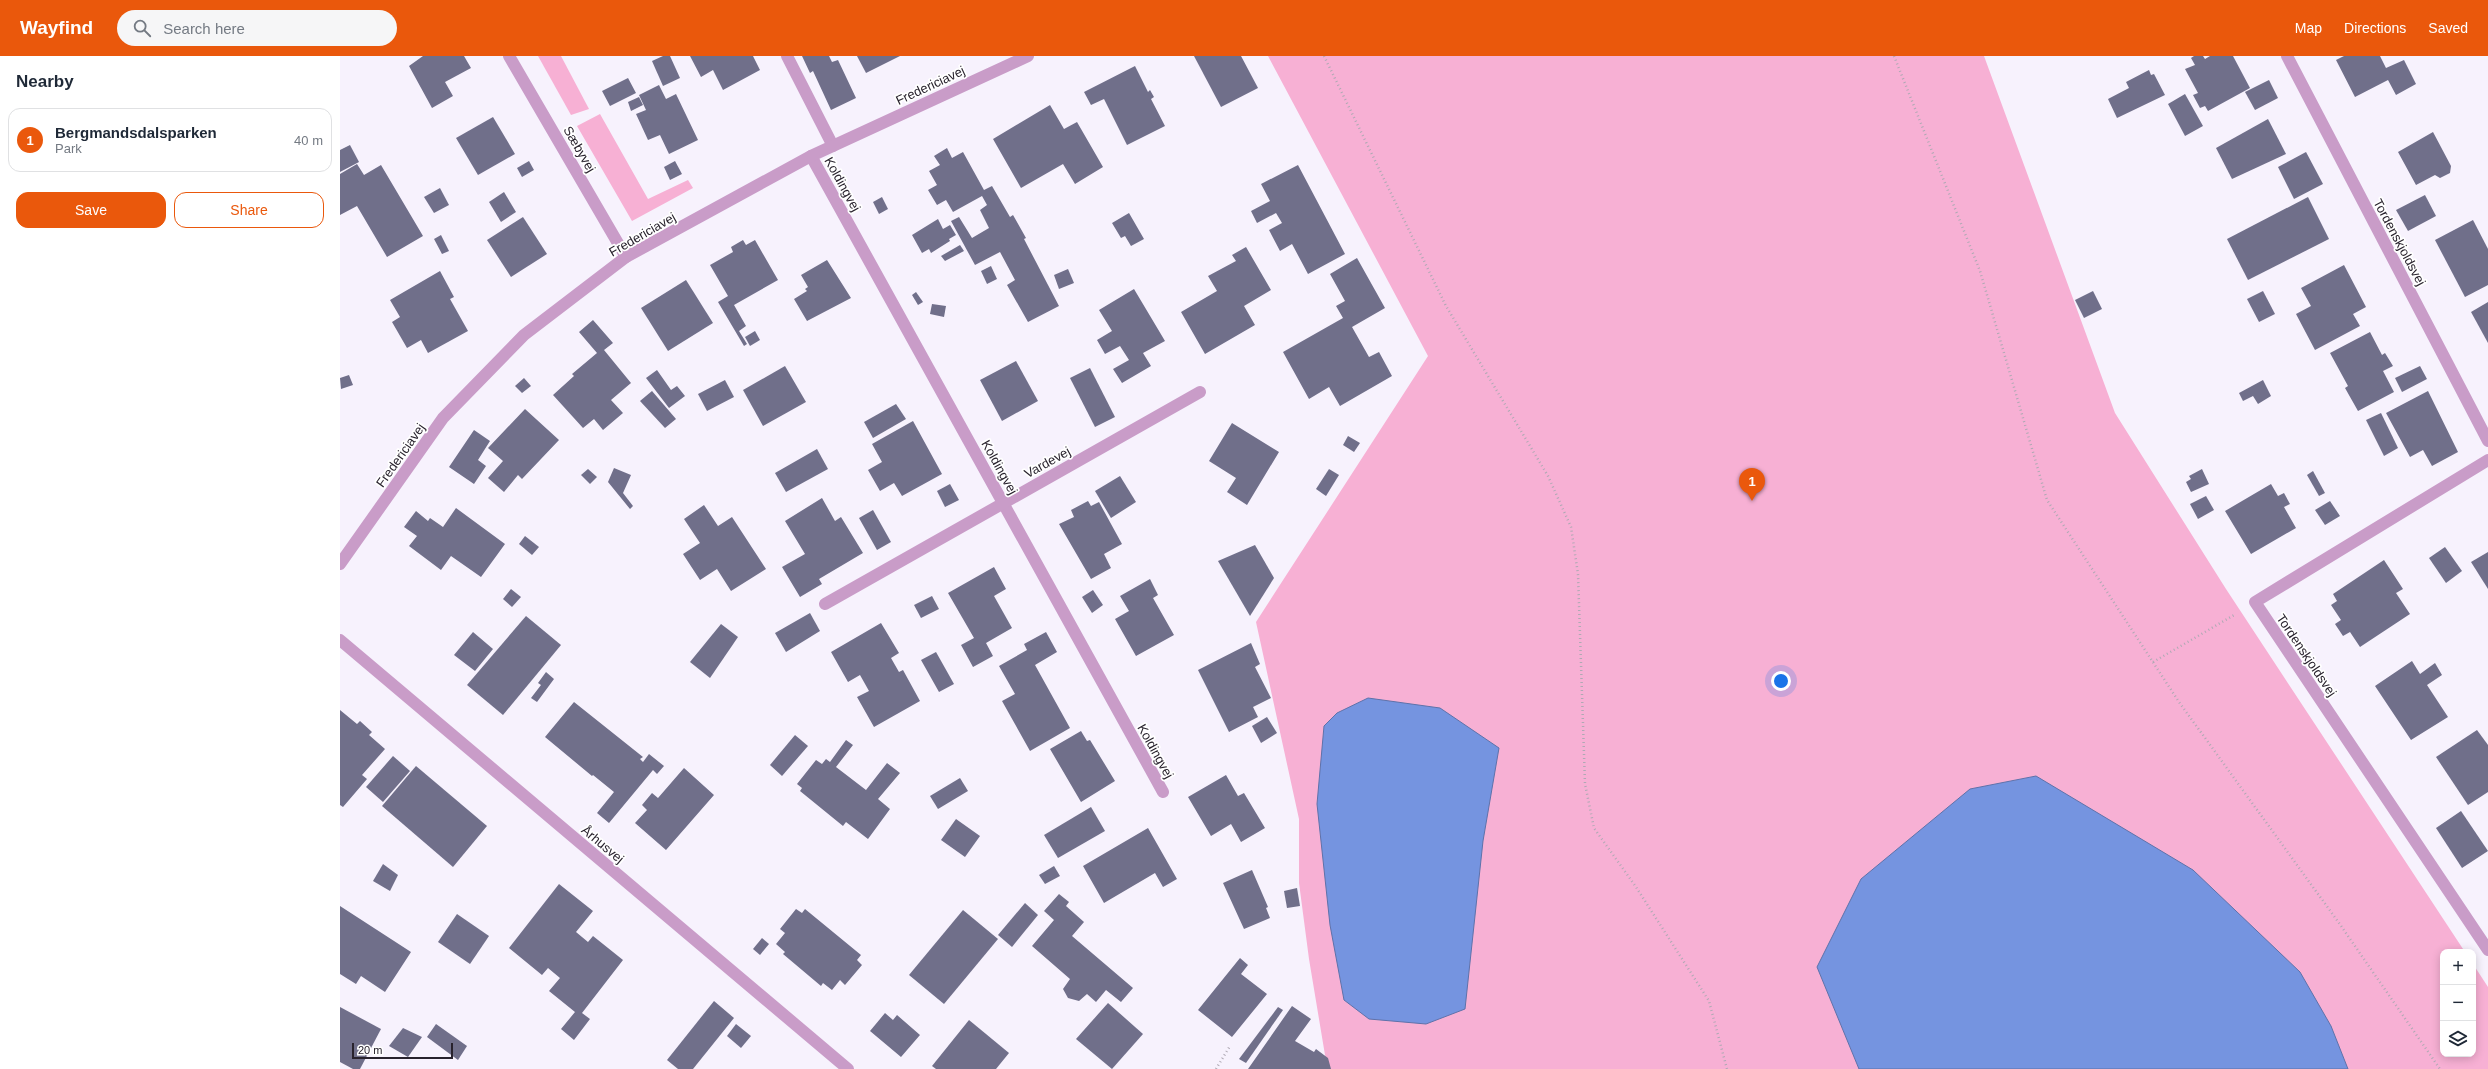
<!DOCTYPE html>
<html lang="en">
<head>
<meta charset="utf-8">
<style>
  :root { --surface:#fff; --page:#f6f6f7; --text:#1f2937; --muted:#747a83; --line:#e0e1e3; --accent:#ea580c }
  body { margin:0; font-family:Helvetica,sans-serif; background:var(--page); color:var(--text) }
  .controls { position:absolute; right:12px; bottom:12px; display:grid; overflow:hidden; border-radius:8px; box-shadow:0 2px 10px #0003 }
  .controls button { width:36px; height:36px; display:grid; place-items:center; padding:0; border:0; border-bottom:1px solid var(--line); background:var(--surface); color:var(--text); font:20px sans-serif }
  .scale { position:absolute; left:12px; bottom:10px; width:101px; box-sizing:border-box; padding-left:4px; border:2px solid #28222d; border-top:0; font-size:11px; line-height:14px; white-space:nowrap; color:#28222d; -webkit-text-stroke:3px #fff; paint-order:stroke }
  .you { position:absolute; left:1441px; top:625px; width:14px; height:14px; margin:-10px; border:3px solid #fff; border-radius:50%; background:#1a73e8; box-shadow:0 0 0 6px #1a73e833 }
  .badge { display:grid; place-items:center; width:26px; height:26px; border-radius:50%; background:var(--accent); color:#fff; font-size:13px; font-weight:700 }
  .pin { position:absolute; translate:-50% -33px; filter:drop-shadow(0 1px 2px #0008) }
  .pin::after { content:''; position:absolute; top:21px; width:14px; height:12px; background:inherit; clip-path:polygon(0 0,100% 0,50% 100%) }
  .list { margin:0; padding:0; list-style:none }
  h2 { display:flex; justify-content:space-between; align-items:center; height:52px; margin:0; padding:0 16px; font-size:17px }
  h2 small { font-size:13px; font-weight:400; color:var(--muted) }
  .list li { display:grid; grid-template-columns:26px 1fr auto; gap:12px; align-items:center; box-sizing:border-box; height:64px; margin:0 8px 8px; padding:0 8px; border:1px solid var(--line); border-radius:12px }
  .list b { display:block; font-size:15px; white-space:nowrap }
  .list p { margin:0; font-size:13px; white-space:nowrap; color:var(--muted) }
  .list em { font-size:13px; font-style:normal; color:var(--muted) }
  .actions { display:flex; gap:8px; padding:12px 16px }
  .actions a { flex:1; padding:9px 0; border:1px solid var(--accent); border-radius:12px; text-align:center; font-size:14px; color:var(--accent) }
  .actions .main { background:var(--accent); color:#fff }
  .icon { flex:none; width:22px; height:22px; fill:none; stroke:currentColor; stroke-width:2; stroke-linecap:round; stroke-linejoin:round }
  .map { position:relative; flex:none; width:2148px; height:1013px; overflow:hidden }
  header { display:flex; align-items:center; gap:24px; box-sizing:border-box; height:56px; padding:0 20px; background:var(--accent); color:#fff }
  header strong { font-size:19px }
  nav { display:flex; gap:22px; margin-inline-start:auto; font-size:14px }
  .search { width:280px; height:36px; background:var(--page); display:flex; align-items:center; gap:10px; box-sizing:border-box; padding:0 14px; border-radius:22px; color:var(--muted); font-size:15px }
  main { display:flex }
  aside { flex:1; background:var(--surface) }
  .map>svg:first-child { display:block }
  .green { fill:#f7b0d4 }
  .water { fill:#7594e0; stroke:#5e72aa }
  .building { fill:#706f8a }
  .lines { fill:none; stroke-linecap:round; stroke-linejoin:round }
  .path { stroke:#afa9b4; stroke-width:2.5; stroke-dasharray:1 3; stroke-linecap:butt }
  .minor { stroke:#c99cc8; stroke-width:12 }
  .labels { text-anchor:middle; stroke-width:3.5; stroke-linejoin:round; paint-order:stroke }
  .street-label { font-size:13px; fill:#28222d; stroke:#fff }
</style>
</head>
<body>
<header>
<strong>Wayfind</strong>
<div class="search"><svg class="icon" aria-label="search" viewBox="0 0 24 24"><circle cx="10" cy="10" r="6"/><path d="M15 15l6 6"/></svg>Search here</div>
<nav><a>Map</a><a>Directions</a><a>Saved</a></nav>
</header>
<main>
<aside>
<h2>Nearby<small></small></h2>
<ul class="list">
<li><span class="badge">1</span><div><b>Bergmandsdalsparken</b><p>Park</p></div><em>40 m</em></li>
</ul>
<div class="actions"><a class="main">Save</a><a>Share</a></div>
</aside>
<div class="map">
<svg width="2148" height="1013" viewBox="0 0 2148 1013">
  <rect width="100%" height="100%" fill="#f7f2fd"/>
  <!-- green -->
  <g class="green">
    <path d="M198,0H221L249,53L231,59Z"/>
    <path d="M928,0H1644L1775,357L1886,533L2125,896H2103V998H2133V908L2148,931V1013H990L985,999L969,903L959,827V763L916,566L1088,300Z"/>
    <path d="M260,58L308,143L348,124L353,132L292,165L237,70Z"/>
  </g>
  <!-- water -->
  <g class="water">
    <path d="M1028,642L1100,652L1159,692L1143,785L1125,953L1086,968L1029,963L1004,944L990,869L977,748L984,670L997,657Z"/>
    <path d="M1696,720L1853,814L1960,916L1991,970L2008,1013H1519L1477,911L1521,823L1630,733Z"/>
  </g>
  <!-- building -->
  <g class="building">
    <path d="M83,0H124L131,12L105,26L113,40L92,52L69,10Z"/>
    <path d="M323,0H330L340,22L323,30L312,5Z"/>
    <path d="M350,0H413L420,14L383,34L373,14L361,21Z"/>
    <path d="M462,0H489L492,6L498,4L516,42L491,54L473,15L470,17Z"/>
    <path d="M517,0H560L526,17Z"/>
    <path d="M854,0H901L918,32L881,51Z"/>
    <path d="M1854,0H1863L1865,3L1870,0H1893L1910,32L1868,55L1865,50L1860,52L1853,39L1858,37L1845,13L1855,9L1851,2Z"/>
    <path d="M2004,0H2040L2046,12L2064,4L2076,28L2056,39L2048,24L2015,41L1996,4Z"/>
    <path d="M795,10L808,36L810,34L814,41L811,43L825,70L787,89L764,43L751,49L744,36Z"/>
    <path d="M1809,14L1811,19L1814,18L1825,39L1777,62L1768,43L1789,32L1786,26Z"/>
    <path d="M288,22L296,37L270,50L262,35Z"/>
    <path d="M1929,24L1938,42L1915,54L1905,36Z"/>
    <path d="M319,29L326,43L336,38L358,84L329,98L320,79L308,84L296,58L306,54L299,39Z"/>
    <path d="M1845,38L1863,70L1845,80L1828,48Z"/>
    <path d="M299,41L303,49L291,55L288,46Z"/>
    <path d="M710,49L724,73L737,66L763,111L735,128L723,108L681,132L653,83Z"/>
    <path d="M153,61L175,98L138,119L116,82Z"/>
    <path d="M1928,63L1946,98L1892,123L1876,92Z"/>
    <path d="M2093,76L2111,110L2110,117L2100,122L2095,119L2076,129L2058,96Z"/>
    <path d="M10,89L19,106L0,116V94Z"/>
    <path d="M607,92L612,102L623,96L644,134L652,130L670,161L673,159L686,182L684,183L719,250L688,266L667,229L675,224L660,196L635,209L611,165L619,161L632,182L649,172L640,154L647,149L642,140L613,156L606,144L597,149L588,134L597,129L589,115L600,109L594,100Z"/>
    <path d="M1966,96L1983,128L1954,143L1938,111Z"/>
    <path d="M189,105L194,114L182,121L177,112Z"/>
    <path d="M335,105L342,118L330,124L324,111Z"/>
    <path d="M17,108L24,119L41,109L83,180L47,201L17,150L0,159V118Z"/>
    <path d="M958,109L1005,198L968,218L952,188L940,195L929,174L942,167L936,157L917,167L911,155L930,145L921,128Z"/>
    <path d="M100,132L109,149L94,157L84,141Z"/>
    <path d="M164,136L176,156L161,166L149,146Z"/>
    <path d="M2085,139L2096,160L2068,175L2056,154Z"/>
    <path d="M542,141L548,153L539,158L533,146Z"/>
    <path d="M1968,141L1989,183L1908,224L1887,183Z"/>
    <path d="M789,157L804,183L791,190L785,180L781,182L772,167Z"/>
    <path d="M183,161L207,198L171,221L147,184Z"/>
    <path d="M598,163L603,173L610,169L616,179L609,183L610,185L591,197L589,193L582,197L572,179Z"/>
    <path d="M2133,164L2148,193V229L2125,241L2095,184Z"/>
    <path d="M101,179L109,195L102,198L94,183Z"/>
    <path d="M403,184L406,189L415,184L438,224L394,249L406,270L399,275L407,288L404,290L378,246L388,240L370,209L393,196L391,191Z"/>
    <path d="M620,189L624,195L605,205L601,200Z"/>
    <path d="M906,191L931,234L904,250L915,269L865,298L841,256L877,235L868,220L896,205L892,199Z"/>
    <path d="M1017,202L1045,252L1012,271L1029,301L1039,296L1052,320L1000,350L989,331L969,343L943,296L1003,262L996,250L1005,245L990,218Z"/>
    <path d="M487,204L511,242L467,265L454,243L467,235L465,233L468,231L461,219Z"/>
    <path d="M2004,209L2026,251L2013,258L2020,270L1975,294L1956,258L1971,250L1961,232Z"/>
    <path d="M651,210L657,223L647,228L641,215Z"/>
    <path d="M728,213L734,227L719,233L714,219Z"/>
    <path d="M100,215L114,241L110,243L128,275L88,297L81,284L67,292L52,266L60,261L50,244Z"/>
    <path d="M346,224L373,267L328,295L301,252Z"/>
    <path d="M794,233L825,285L803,297L811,310L782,327L773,313L789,304L780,290L765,298L757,284L772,275L759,254Z"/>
    <path d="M1753,235L1762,253L1744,262L1735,244Z"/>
    <path d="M1923,235L1935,258L1919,266L1907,243Z"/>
    <path d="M576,236L583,246L578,249L572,239Z"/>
    <path d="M2148,246V287L2131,256Z"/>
    <path d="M592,248L606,250L604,261L590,258Z"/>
    <path d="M253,264L273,287L264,294L291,327L271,344L283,357L263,374L254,363L243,372L213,339L234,320L232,318L257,297L239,276Z"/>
    <path d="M415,275L420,284L410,290L405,281Z"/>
    <path d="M2030,276L2042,299L2045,297L2053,310L2043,315L2054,336L2018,355L2005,332L2008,330L1990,297Z"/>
    <path d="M676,305L698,345L662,365L640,324Z"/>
    <path d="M445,310L466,346L423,370L403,334Z"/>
    <path d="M2080,310L2087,323L2062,336L2055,322Z"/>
    <path d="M750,312L775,361L755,371L730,322Z"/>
    <path d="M317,314L331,334L337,330L345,340L329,352L306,322Z"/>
    <path d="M9,319L13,329L1,333L0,322Z"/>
    <path d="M184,322L191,330L182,337L175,330Z"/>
    <path d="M385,324L394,341L367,355L358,338Z"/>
    <path d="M1923,324L1931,340L1918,348L1913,340L1903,345L1899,337Z"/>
    <path d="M312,335L336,363L325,372L300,345Z"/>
    <path d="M2088,335L2118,396L2092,410L2083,394L2070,401L2046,357Z"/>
    <path d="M556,348L566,363L533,382L524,366Z"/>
    <path d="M185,353L219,384L182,423L178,419L164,436L148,422L163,405L148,392Z"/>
    <path d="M2041,357L2058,392L2044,400L2026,364Z"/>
    <path d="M573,365L602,418L562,440L554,427L540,435L528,414L542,406L532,388Z"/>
    <path d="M892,367L939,396L907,449L887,436L896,422L869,405Z"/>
    <path d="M134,374L150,385L138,404L146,410L134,428L109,411Z"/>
    <path d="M1008,380L1020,387L1014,396L1003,389Z"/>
    <path d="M477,393L488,413L446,436L435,417Z"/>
    <path d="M274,412L291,419L283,437L293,450L290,453L268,426Z"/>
    <path d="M248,413L257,421L250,428L241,419Z"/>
    <path d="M989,413L999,419L986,440L976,433Z"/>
    <path d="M1862,413L1869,428L1851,436L1846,426L1851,423L1849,420Z"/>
    <path d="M1973,415L1985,437L1979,440L1967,419Z"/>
    <path d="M780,420L796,446L771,462L755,435Z"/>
    <path d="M610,428L619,444L605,451L597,435Z"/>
    <path d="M1931,428L1938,440L1944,437L1950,448L1944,451L1956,472L1911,498L1885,455Z"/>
    <path d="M1866,440L1874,454L1858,463L1850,448Z"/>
    <path d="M482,442L495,465L501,461L523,497L479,523L482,528L460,541L442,511L465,498L445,465Z"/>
    <path d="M748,445L751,450L759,446L782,488L764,498L771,512L751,523L719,468L734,461L731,454Z"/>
    <path d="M1990,445L2000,460L1985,469L1975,454Z"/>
    <path d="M364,449L378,470L392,461L426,513L391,535L377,513L360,524L343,498L360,487L344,463Z"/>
    <path d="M116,452L165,488L141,521L111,500L101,514L69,490L77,480L64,471L76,455L88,465L90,462L103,471Z"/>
    <path d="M533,454L551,486L537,494L519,462Z"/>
    <path d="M185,480L199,491L192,499L179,488Z"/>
    <path d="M915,489L934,522L910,560L878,505Z"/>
    <path d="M2105,491L2122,515L2106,527L2089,502Z"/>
    <path d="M2148,496V533L2131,506Z"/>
    <path d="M2044,504L2063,533L2056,537L2070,558L2020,591L2010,576L2003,580L1995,568L2001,564L1991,549L1997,545L1993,538Z"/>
    <path d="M654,511L666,533L654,540L672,572L646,587L653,600L633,611L621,589L634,582L608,537Z"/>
    <path d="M810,523L818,539L813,542L834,579L796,600L775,563L789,555L780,540Z"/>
    <path d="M171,533L181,541L172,551L163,543Z"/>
    <path d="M753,534L763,549L752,557L742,541Z"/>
    <path d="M592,540L599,553L581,562L574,549Z"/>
    <path d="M470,557L480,575L446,596L435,577Z"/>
    <path d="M186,560L221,589L163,659L127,629Z"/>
    <path d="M541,567L559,597L551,602L559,616L563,614L580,645L534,671L517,641L529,635L520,619L508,626L491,596Z"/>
    <path d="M381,568L398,581L370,622L350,606Z"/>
    <path d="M133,576L153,593L135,615L114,599Z"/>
    <path d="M706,576L717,596L695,609L730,672L690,695L662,645L675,638L659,610L687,594L684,588Z"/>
    <path d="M911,587L920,608L915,611L931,642L913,651L918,661L889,676L858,614Z"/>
    <path d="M596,596L614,628L599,636L581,604Z"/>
    <path d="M2072,605L2080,618L2095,607L2102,619L2087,629L2108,661L2071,684L2035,630Z"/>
    <path d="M206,616L214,623L197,646L191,642L201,629L198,627Z"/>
    <path d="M234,646L303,701L300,703L303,706L309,698L324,710L317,718L313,714L269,767L257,757L274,736L253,719L252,720L205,681Z"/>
    <path d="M0,654L17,668L20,665L32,676L29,679L45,693L22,719L27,723L3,751L0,749Z"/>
    <path d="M927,661L937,677L921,687L912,670Z"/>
    <path d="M2137,674L2148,689V736L2128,749L2096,701Z"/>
    <path d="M741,675L747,685L750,684L775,725L741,746L710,693Z"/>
    <path d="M455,679L468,690L442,720L430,709Z"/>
    <path d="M506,684L513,689L496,711L526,734L547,707L560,717L538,743L550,753L528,783L506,766L503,770L460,735L462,732L457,728L476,704L482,708L486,703L490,706Z"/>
    <path d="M53,700L70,715L43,746L26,731Z"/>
    <path d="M76,710L147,770L113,811L42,750Z"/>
    <path d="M344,712L374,739L326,794L295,767L307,754L302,749L312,737L318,742Z"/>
    <path d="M886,719L898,740L904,737L925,772L901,786L891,768L871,780L848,741Z"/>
    <path d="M620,722L628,735L598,753L590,740Z"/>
    <path d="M751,751L765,775L718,802L704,779Z"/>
    <path d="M2121,755L2148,795L2122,812L2096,772Z"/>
    <path d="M616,763L640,780L625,801L601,784Z"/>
    <path d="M808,772L837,823L823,831L815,817L764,847L743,810Z"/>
    <path d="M43,808L58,819L50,835L33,825Z"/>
    <path d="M714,810L720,820L705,828L699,819Z"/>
    <path d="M912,814L928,851L926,852L930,862L904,873L883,827Z"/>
    <path d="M219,828L253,855L236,876L248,886L253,880L283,904L242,957L250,963L234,984L221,973L235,956L209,935L220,922L208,912L202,919L169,892Z"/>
    <path d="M957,832L960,850L947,852L944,835Z"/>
    <path d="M719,838L729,846L726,850L744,866L732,880L793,932L781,946L766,934L756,946L747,938L739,945L728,942L723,933L730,923L692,890L714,864L704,855Z"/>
    <path d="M685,847L698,859L672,891L658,879Z"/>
    <path d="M0,850L71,896L45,936L21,920L16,928L0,918Z"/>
    <path d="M456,853L462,857L465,853L521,899L517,904L522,909L505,929L500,924L492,934L483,927L481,930L443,898L445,896L436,888L445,877L440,873Z"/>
    <path d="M623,854L658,883L604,948L569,919Z"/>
    <path d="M117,858L149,880L130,908L98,886Z"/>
    <path d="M422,882L429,888L420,899L413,893Z"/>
    <path d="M900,902L908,909L901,918L927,938L892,981L858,954Z"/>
    <path d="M374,945L394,962L353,1013H338L327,1004Z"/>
    <path d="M768,947L803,978L772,1013L736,983Z"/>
    <path d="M952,950L971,963L955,985L974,996L976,993L988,1002L991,1013H908Z"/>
    <path d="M0,951L41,973L20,1013H13L0,1006Z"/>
    <path d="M938,951L943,954L906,1007L899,1003Z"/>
    <path d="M545,957L553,964L557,959L580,979L561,1001L530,975Z"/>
    <path d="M629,964L669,997L656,1013H596L592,1010Z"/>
    <path d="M96,968L127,990L118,1004L87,981Z"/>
    <path d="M396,968L411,980L401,992L387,980Z"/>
    <path d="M63,972L82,981L68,1001L49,990Z"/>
  </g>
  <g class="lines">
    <!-- path -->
    <g class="path">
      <path d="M984,0L1106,250L1208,420L1231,471L1238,518L1245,728L1254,772L1296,831L1369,945L1387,1013"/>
      <path d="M1554,0L1640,215L1707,444L1839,646L1999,867L2100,1013"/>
      <path d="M1813,606L1896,558"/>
      <path d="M876,1013L890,990"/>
    </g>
    <!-- minor -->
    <g class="minor">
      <path d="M169,0L286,201"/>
      <path d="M447,0L493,90"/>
      <path d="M1947,0L2148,385"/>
      <path d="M471,100L823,736"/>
      <path d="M2148,404L1915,546L2148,894"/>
      <path d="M0,508L103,362L184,279L286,201L471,100L688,0"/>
      <path d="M485,548L860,336"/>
      <path d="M0,584L508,1013"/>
    </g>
  </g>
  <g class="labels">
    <!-- street labels -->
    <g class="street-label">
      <text transform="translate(590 29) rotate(-25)" y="5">Fredericiavej</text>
      <text transform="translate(240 93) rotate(60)" y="5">Sæbyvej</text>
      <text transform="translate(503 128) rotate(61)" y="5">Koldingvej</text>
      <text transform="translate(302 178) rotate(-30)" y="5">Fredericiavej</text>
      <text transform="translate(2060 186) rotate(62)" y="5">Tordenskjoldsvej</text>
      <text transform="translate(60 399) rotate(-55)" y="5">Fredericiavej</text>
      <text transform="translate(707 406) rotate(-29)" y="5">Vardevej</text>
      <text transform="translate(660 411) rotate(61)" y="5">Koldingvej</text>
      <text transform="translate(1967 599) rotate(56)" y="5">Tordenskjoldsvej</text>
      <text transform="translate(816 695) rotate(61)" y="5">Koldingvej</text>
      <text transform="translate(263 788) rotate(40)" y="5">Århusvej</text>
    </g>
  </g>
</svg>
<div class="controls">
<button>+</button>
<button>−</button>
<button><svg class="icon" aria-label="layers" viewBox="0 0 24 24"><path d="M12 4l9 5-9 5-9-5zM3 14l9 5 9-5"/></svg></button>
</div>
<div class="scale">20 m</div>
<div class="you"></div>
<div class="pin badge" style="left:1412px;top:445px">1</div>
</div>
</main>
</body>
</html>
